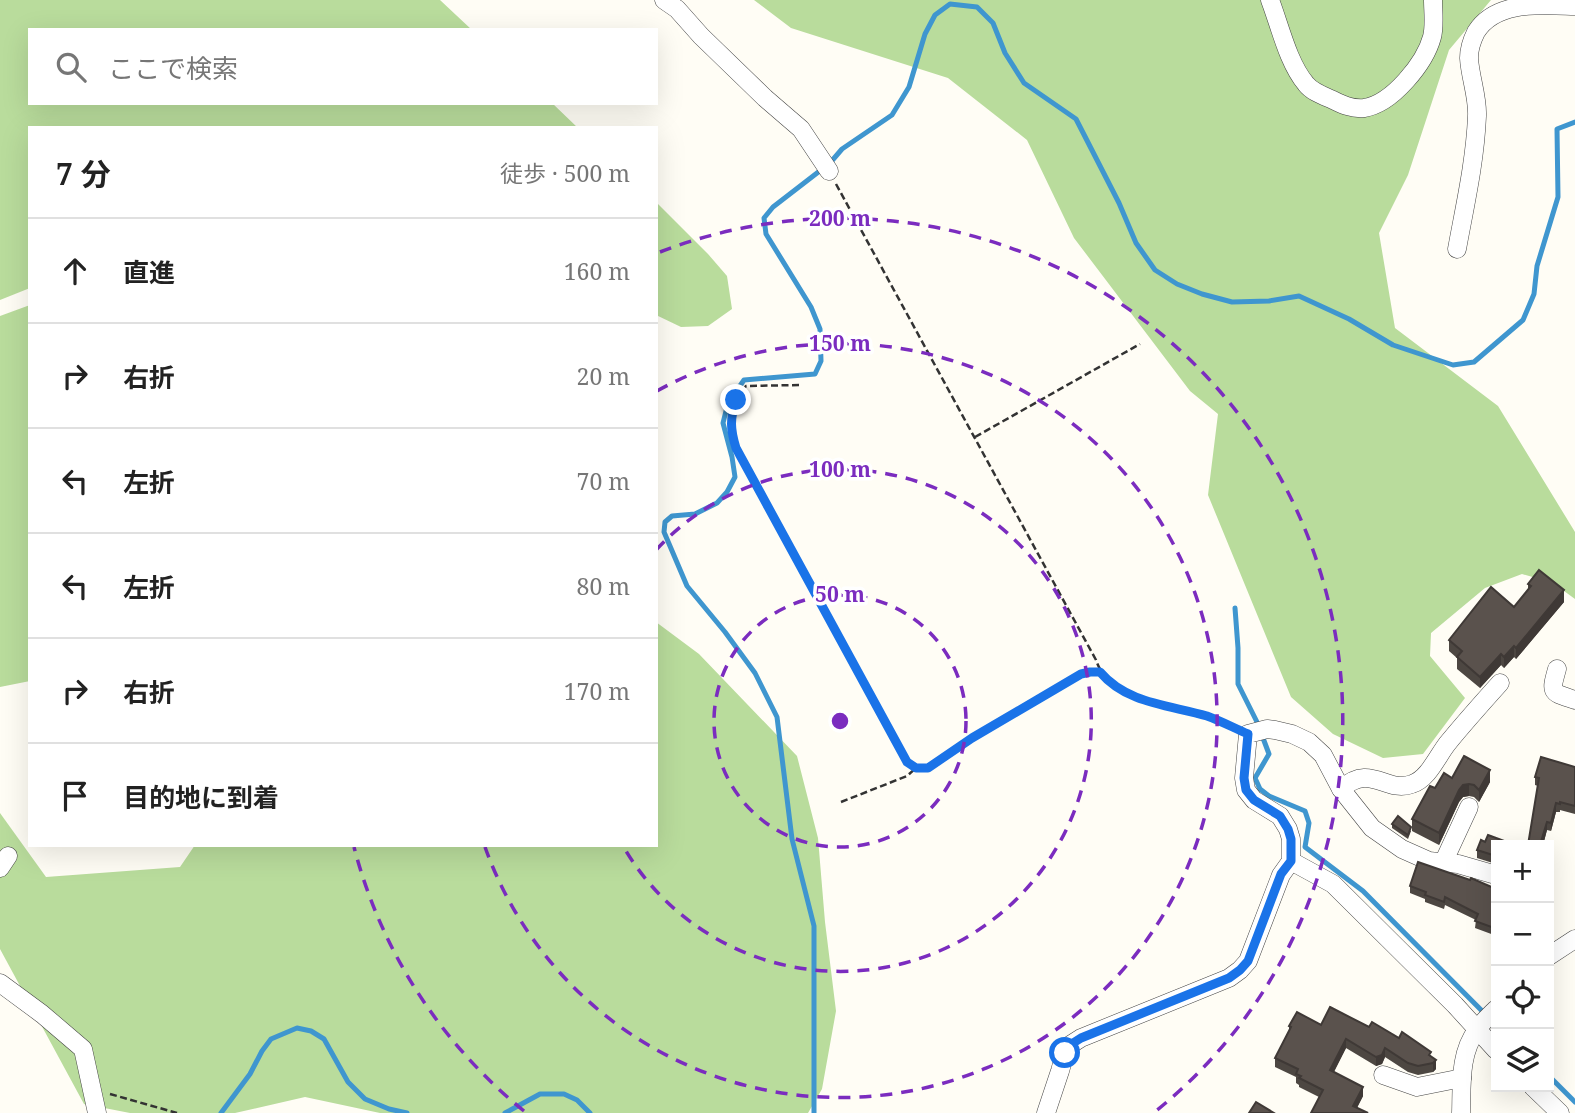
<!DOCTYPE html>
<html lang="ja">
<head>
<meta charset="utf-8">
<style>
  :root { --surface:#fff; --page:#f2f2f2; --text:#222; --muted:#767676; --line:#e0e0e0 }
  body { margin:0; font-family:"Noto Serif","Noto Sans JP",serif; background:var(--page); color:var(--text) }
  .controls { position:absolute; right:21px; bottom:21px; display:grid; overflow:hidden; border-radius:0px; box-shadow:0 7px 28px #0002 }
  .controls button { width:63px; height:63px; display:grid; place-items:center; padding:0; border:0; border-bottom:2px solid var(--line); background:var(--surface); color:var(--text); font:35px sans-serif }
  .stop { position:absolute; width:21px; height:21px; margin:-16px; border:5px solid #1a73e8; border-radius:50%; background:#fff }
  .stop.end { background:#1a73e8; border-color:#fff; box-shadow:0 2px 7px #0008 }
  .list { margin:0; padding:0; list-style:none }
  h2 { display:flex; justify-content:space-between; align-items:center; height:91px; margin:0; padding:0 28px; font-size:30px }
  h2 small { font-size:23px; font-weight:400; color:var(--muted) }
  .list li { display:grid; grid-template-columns:46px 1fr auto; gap:21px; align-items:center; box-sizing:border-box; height:105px; padding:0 28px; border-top:2px solid var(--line) }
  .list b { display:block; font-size:26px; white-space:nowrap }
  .list em { font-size:23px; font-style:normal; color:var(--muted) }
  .icon { flex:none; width:38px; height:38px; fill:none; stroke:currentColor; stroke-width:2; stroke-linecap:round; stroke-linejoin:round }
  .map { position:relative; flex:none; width:1575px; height:1113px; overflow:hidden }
  .search { position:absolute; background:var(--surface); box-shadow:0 7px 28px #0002; left:28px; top:28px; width:630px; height:77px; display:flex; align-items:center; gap:18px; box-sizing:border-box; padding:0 24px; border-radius:0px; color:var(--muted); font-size:26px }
  .panel { position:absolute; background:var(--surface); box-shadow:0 7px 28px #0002; left:28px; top:126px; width:630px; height:721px; border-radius:0px }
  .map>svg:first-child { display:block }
  .forest { fill:#b9dc9c }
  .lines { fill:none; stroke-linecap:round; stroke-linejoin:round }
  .stream { stroke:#3f96cf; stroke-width:5 }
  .minor-casing { stroke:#444; stroke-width:19 }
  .path { stroke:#333; stroke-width:2.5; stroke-dasharray:7 3.5; stroke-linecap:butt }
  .minor { stroke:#fff; stroke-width:18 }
  .wall { fill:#4d4742 }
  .shaded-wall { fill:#3f3936 }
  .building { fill:#5a524d; stroke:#3f3936; stroke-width:2 }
  .route { stroke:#1a73e8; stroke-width:9 }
  .ring { fill:none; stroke:#7b2cbf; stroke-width:3.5; stroke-dasharray:12 9 }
  .centre { fill:#7b2cbf; stroke:#fff; stroke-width:3.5 }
  .ring-label { font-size:21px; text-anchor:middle; font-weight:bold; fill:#7b2cbf; stroke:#fff; stroke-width:7; stroke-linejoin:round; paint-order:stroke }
</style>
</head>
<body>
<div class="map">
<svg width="1575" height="1113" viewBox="0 0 1575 1113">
  <rect width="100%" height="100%" fill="#fffdf5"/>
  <!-- forest -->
  <g class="forest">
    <path d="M0,0H440L472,30H30V103H552L578,128H30V288L0,300Z"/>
    <path d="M754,0H1491L1449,50L1408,175L1379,233L1395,328L1498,406L1575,532V599L1553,583L1522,574L1485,588L1431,633L1430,656L1465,698L1423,754L1383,758L1333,734L1291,697L1208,495L1218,414L1190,391L1074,238L1027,140L948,78L791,28Z"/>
    <path d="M656,202L708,254L727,276L732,309L708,326L681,327L656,315Z"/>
    <path d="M30,305V681L0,687V316Z"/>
    <path d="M656,622L699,654L797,756L818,838L825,922L836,1011L822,1089L808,1113H380L305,1097L235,1113H130L84,1104L0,949V813L46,877L180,867L195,845H656Z"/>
  </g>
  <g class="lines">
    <!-- stream -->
    <g class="stream">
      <path d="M1235,608L1238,648V684L1257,722L1269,754L1255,778L1260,789L1269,796L1305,811L1309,823L1305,847L1363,891L1496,1025"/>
      <path d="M1549,1076L1575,1102"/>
      <path d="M221,1113L250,1074L262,1051L271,1039L297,1028L311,1031L324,1039L348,1082L365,1099L389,1109L407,1113"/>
      <path d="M505,1113L540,1094H564L577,1100L590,1113"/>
      <path d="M814,1113V926L792,839L777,717L755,673L725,632L687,586L664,532L665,522L672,516L695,514L717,503L727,492L735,477L732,457L723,423L728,403L744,380L815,374L821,361L820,329L811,307L766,234L764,218L773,207L830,163L842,149L892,115L909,87L925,34L935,15L950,4L977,7L993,23L1005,53L1024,83L1076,119L1119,203L1136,243L1155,270L1177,284L1202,294L1232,302L1269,301L1299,296L1349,319L1393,345L1453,365L1474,362L1523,320L1534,294L1537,266L1558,197L1557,129L1575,122"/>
    </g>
    <defs>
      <g id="minor">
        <path d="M664,0L677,9L701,36L765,98L801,129L829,171"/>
        <path d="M1270,0C1280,26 1288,63 1306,84C1312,92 1324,96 1333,100C1343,105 1352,109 1364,108C1392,104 1425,63 1432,37C1435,26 1433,11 1433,0"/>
        <path d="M1457,249C1465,205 1475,162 1477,116C1478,97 1470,77 1469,58C1469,49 1472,40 1476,32C1496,0 1542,5 1575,6"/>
        <path d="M1557,669C1550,694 1551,692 1575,700"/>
        <path d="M1341,789C1371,762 1386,794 1412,784C1428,779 1437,757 1447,744C1464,723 1482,703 1500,683"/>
        <path d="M1291,861L1333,884L1455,1005L1496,1050"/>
        <path d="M1444,861L1469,807"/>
        <path d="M0,868L8,856"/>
        <path d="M1549,956L1575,939"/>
        <path d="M0,983L42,1014L83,1049L97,1113"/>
        <path d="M1383,1075L1417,1087L1462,1078"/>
        <path d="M1533,1087L1560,1113"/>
        <path d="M1046,1113L1060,1071L1065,1053L1070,1045L1081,1038L1229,978L1240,970L1248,961L1281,875L1291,861V839L1288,829L1280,816L1254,800L1246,790L1244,778L1248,734L1267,729L1275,730L1292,734L1309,742L1323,755L1341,789L1372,828L1402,849L1429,861L1458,864L1496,875"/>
        <path d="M1461,1113C1462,1086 1459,1053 1477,1030C1482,1022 1490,1015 1496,1009"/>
      </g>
    </defs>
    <!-- minor casing -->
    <use href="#minor" class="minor-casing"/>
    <!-- path -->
    <g class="path">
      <path d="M836,184L1096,660C1111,704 1169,705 1207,716C1216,719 1224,723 1232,727"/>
      <path d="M799,385L746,386C729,409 728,419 736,448L907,762L916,768H928L973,738L1081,674L1090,672H1100"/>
      <path d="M975,437L1140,344"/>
      <path d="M841,802L907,776L916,768"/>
      <path d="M110,1094L177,1113"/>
    </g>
    <!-- minor -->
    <use href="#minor" class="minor"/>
  </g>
  <!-- wall -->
  <g class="wall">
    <path d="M1528,584L1564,602L1516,659L1514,657L1504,668L1501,665L1480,688L1457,669V658L1449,651V640L1514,607L1528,590Z"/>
    <path d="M1575,767V814L1560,810V812H1556L1551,831L1547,830L1543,845H1528L1538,786L1535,785V777Z"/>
    <path d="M1452,778L1490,782L1479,802L1474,797L1469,796L1463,797L1459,802L1439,845L1412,831V819L1435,788Z"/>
    <path d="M1392,824L1411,831L1408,839L1392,828Z"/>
    <path d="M1485,842L1507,845H1496V864L1477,858V850Z"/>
    <path d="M1470,880L1496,889V929L1494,935L1475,928L1476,920L1445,905L1444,909L1425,902V899L1410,893V886Z"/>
    <path d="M1321,1025L1369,1027L1431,1057L1436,1069L1433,1072L1418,1075L1408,1072L1385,1057L1382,1064L1376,1066L1346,1048L1334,1072L1363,1096L1357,1108L1319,1097L1299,1087V1085L1296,1083V1077L1275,1067V1058L1289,1031V1026Z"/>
  </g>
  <!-- shaded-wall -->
  <g class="shaded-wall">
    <path d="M1564,590V602L1516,659V648Z"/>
    <path d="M1514,646V657L1504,668V657Z"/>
    <path d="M1501,654V665L1480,688V677Z"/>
    <path d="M1490,770V782L1479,802V790Z"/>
    <path d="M1469,784V796L1463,797L1459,802L1439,845V833L1459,790L1463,785Z"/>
    <path d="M1556,803V812L1551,831V823Z"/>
    <path d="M1547,822V830L1543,845H1540Z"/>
    <path d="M1346,1039V1048L1330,1079V1070Z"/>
    <path d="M1385,1048V1057L1382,1064L1376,1066V1057Z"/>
    <path d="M1436,1060V1069L1433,1072V1063Z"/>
    <path d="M1363,1087V1096L1354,1113L1353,1106Z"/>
  </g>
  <!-- building -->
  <g class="building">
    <path d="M1539,570L1564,590L1516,648L1514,646L1504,657L1501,654L1480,677L1457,657L1462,651L1449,640L1491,587L1514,607L1531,586L1528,584Z"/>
    <path d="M1464,756L1490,770L1479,790L1474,785L1469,784L1463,785L1459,790L1439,833L1412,819L1430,786L1435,788L1444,773L1452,778Z"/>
    <path d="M1541,757L1575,767V806L1560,802V804L1556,803L1551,823L1547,822L1540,845H1528L1539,778L1535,777Z"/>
    <path d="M1398,816L1411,827L1408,835L1392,824Z"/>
    <path d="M1488,835L1507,842L1505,845H1496V856L1477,850L1481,840L1485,842Z"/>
    <path d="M1418,862L1470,880L1471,878L1496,889V921L1494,928L1475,921L1478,914L1445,897L1444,902L1425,895L1426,892L1410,886Z"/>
    <path d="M1330,1007L1369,1027L1372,1022L1399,1038L1402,1032L1431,1052L1429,1055L1436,1060L1433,1063L1418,1066L1408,1063L1385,1048L1382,1055L1376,1057L1346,1039L1330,1070L1363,1087L1353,1106L1368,1113H1311L1323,1090L1299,1078L1301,1076L1296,1074L1298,1069L1275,1058L1291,1027L1289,1026L1297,1012L1321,1025Z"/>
    <path d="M1256,1102L1274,1113H1249Z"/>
  </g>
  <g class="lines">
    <!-- route -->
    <path class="route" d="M736,400C730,419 730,428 736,448L907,762L916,768H928L972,738L1081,674L1090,672H1100C1127,704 1170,705 1207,716C1221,721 1234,728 1248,734L1244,778L1246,790L1254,800L1280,816L1288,829L1291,839V861L1281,874L1248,961L1240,970L1229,978L1081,1038L1070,1045L1065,1053"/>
  </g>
  <!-- distance rings -->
  <g class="ring">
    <circle cx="840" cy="721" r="126"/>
    <path d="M656 550A251 251 0 1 1 623 846"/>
    <path d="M657 391A377 377 0 1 1 485 847"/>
    <path d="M524 1111A502 502 0 0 1 354 847M660 252A502 502 0 0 1 1156 1111"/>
  </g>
  <circle cx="840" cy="721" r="10" class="centre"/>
  <g class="ring-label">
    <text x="840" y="226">200 m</text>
    <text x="840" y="351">150 m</text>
    <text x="840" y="477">100 m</text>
    <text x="840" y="602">50 m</text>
  </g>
</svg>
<div class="controls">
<button>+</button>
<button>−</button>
<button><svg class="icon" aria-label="locate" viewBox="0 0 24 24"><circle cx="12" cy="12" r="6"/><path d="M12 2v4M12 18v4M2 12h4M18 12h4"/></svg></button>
<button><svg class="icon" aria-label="layers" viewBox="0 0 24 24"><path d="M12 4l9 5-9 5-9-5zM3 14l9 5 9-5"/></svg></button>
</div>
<div class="stop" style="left:1065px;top:1053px"></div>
<div class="stop end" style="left:736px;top:400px"></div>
<div class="search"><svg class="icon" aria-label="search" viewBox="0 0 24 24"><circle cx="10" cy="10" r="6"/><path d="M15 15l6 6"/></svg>ここで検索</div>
<section class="panel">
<h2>7 分<small>徒歩 · 500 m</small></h2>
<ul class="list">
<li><svg class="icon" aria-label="ahead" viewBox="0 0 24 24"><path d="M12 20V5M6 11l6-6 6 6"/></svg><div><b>直進</b></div><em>160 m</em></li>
<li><svg class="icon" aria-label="right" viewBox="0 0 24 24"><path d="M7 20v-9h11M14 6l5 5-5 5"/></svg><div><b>右折</b></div><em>20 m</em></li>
<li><svg class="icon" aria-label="left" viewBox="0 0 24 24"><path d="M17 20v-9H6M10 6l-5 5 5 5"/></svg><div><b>左折</b></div><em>70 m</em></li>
<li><svg class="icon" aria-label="left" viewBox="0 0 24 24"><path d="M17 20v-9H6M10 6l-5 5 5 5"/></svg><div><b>左折</b></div><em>80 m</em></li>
<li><svg class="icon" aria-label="right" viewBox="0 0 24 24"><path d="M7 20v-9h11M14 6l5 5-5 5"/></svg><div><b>右折</b></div><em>170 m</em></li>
<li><svg class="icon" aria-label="arrive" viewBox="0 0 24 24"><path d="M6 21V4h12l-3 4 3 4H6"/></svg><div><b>目的地に到着</b></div></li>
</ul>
</section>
</div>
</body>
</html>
